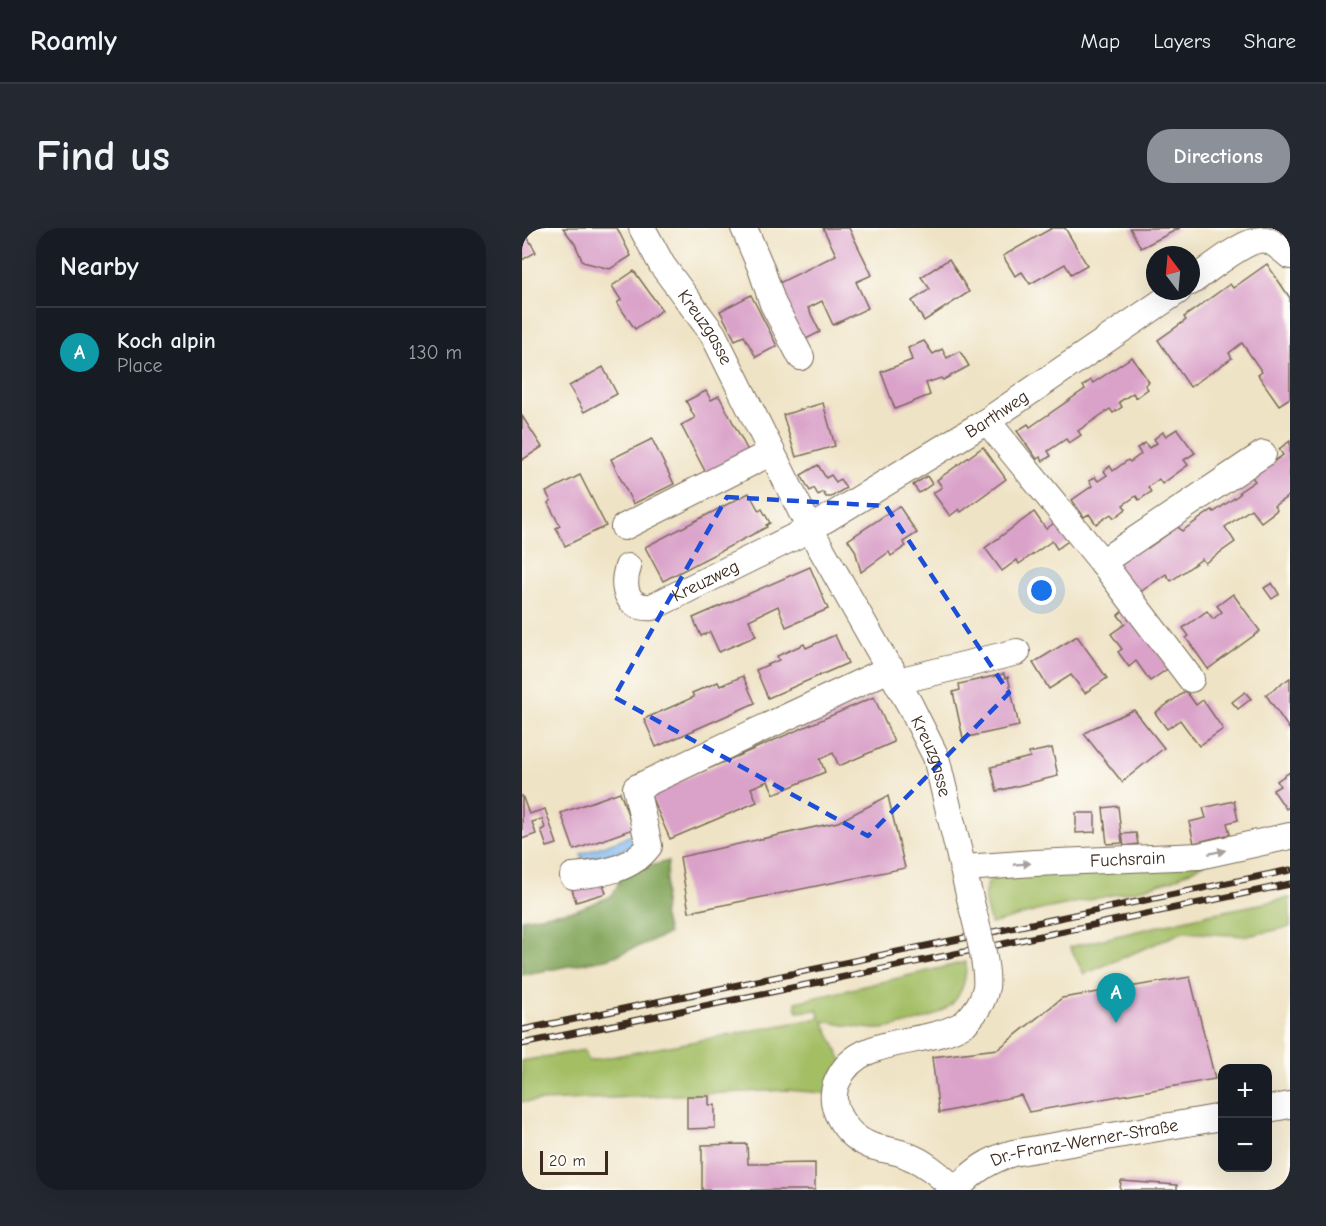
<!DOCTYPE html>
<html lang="en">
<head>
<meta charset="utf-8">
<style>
  :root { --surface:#171b24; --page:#242831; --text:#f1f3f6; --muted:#9ea1a6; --line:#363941; --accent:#8c9099 }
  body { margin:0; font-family:"Comic Neue",sans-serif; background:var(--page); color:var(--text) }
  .controls { position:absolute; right:18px; bottom:18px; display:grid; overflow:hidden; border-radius:12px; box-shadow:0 6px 24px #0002 }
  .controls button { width:54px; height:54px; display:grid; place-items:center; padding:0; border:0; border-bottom:2px solid var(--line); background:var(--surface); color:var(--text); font:30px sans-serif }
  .compass { position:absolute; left:624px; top:18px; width:54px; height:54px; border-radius:50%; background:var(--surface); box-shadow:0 6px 24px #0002; rotate:344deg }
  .scale { position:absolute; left:18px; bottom:15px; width:68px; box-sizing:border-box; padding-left:6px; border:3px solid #3b2a1e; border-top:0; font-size:16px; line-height:21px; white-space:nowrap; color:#3b2a1e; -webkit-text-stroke:4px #fdfcf7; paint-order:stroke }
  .you { position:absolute; left:520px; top:363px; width:21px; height:21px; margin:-15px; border:4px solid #fff; border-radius:50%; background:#1a73e8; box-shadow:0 0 0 9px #1a73e833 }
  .badge { display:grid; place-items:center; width:39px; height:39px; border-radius:50%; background:var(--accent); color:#fff; font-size:20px; font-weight:700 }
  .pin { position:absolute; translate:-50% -50px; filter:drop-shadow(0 2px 3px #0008) }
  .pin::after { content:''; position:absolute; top:32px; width:21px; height:18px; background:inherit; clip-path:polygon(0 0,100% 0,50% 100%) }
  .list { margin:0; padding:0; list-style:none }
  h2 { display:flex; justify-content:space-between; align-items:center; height:78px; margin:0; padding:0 24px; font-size:26px }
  h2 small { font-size:20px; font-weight:400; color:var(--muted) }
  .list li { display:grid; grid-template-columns:39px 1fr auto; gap:18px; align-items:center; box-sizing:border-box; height:90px; padding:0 24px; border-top:2px solid var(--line) }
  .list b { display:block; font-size:22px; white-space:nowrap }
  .list p { margin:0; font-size:20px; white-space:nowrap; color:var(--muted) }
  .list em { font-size:20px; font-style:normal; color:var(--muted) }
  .map { position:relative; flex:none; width:768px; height:962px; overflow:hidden; border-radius:24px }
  header { display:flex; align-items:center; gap:36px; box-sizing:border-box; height:84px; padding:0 30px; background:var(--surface); border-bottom:2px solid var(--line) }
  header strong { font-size:28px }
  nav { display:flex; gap:33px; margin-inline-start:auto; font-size:21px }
  .intro { display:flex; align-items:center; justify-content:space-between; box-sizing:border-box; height:144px; padding:0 36px }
  h1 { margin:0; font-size:42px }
  .button { padding:15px 27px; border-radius:24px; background:var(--accent); color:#fff; font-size:21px; font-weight:700 }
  main { display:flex; gap:36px; padding:0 36px }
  aside { flex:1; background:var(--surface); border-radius:24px; box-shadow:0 6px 24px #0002 }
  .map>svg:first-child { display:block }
  .green { fill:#a3be64; stroke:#6f7441; stroke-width:1.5 }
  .forest { fill:#82a55a; stroke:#5e683c; stroke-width:1.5 }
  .water { fill:#7fb8f0; stroke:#5d7187; stroke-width:1.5 }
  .building { fill:#daa2c9 }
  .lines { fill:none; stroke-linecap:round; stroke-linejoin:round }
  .minor-casing { stroke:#7a6b58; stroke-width:28 }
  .minor { stroke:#fff; stroke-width:26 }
  .rail-casing { stroke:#3b2a1e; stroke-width:7 }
  .rail { stroke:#fdfcf7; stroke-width:4.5; stroke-dasharray:14; stroke-linecap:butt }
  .minor-bridge-casing { stroke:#7a6b58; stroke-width:28; stroke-linecap:butt }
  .minor-bridge { stroke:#fff; stroke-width:26 }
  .oneway { fill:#a79f9a }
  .marked { fill:none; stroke:#1d4ed8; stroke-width:4.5; stroke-dasharray:12 8; stroke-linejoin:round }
  .labels { text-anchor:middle; stroke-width:4.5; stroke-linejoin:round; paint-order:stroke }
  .street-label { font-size:18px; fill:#3b2a1e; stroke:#fdfcf7 }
</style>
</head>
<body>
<header>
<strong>Roamly</strong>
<nav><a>Map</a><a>Layers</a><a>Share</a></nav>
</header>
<div class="intro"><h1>Find us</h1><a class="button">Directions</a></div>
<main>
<aside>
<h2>Nearby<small></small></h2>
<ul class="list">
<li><span class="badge" style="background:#0f9aa8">A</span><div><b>Koch alpin</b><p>Place</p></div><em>130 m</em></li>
</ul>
</aside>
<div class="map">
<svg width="768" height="962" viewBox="0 0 768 962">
  <rect width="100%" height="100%" fill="#fdfcf7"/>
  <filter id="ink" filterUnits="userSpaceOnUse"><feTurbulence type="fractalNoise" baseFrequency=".0167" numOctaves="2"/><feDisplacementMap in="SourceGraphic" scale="12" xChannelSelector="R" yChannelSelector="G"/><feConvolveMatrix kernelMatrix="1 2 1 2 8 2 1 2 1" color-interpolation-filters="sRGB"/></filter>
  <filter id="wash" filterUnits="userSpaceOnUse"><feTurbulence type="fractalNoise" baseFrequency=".008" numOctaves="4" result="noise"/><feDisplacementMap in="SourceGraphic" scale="24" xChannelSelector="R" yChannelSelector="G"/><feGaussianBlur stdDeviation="1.35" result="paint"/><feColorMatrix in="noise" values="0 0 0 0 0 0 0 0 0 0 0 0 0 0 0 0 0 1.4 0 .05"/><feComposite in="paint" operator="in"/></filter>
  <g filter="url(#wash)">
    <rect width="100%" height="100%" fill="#efe3c5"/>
    <!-- green -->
    <g class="green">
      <path d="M683,635L650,652L615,662L518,682L469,696C463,676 457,664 472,647Z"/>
      <path d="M768,670V699L725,708L661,704L562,746L548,719L687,686Z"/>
      <path d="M444,734C445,777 417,790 379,797C372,799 364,801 356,801C338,801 319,796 301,793L323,839L312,866L265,862L0,874V833L62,822L67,833L298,790L295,782L275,784L274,774Z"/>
    </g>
    <!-- forest -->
    <path class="forest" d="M146,633L141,685L146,706L88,730L0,747V691L54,682L90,668L101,646Z"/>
    <!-- water -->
    <path class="water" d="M110,607L114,617L62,636L59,626Z"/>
    <g id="blocks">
      <!-- building -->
      <g class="building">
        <path d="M0,0L14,24L0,32Z"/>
        <path d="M41,0H95L109,28L88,41L61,34L53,16Z"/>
        <path d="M301,0H327L350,47L334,54L346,80L311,97L300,73L286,80L298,104L278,114L251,58L314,27Z"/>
        <path d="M530,0H543L565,37L549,46L543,36L508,56L500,44L493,48L481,28Z"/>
        <path d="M608,0H658L619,20Z"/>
        <path d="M427,31L447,64L402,93L390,73L408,61L399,49Z"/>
        <path d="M745,36L768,70V170L757,177L736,147L740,144L720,115L707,125L710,130L668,159L636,112L664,92L662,89L708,56L711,60Z"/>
        <path d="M112,43L140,82L113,101L95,75L99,72L90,58Z"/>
        <path d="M229,67L255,118L234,129L222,108L213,112L198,83Z"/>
        <path d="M402,113L411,126L420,121L425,130L438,123L447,138L421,152L419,150L404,155L408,167L373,181L359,144L390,132L386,120Z"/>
        <path d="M610,129L627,154L623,157L626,161L614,170L611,165L597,174L600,179L591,185L588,181L556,203L559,207L547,215L544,211L526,223L529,228L521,233L518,229L515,231L495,203L506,196L508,199L563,161L561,158L569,152L571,155Z"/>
        <path d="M81,139L95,166L62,184L47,158Z"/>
        <path d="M184,163L189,172L197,168L226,223L184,245L159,197L173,190L164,173Z"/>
        <path d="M301,175L313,218L274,229L261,187Z"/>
        <path d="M0,188L20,219L0,232Z"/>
        <path d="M655,201L673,225L662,232L666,237L640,256L637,251L626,259L629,264L617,272L614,268L601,277L604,281L592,290L589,286L574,296L567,286L562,289L550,272L570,258L567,253L573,249L576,253L585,247L582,243L588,238L591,243L606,232L608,234L619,226L615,220L623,215L627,220L635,215L632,211L641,204L644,208Z"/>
        <path d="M130,211L152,256L111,276L89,231Z"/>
        <path d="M768,213V267L752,278L755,282L739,294L729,281L703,299L713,314L683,335L680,331L649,353L644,346L614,367L591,335L621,314L626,320L656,299L660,303L690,282L692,284L718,266L717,264L733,253L730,249L761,227L757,221Z"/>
        <path d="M461,219L484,251L439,284L437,281L428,288L411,265L420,259L415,252Z"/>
        <path d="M296,237L304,250L309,247L314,254L318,251L324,260L309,269H304L301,264L296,267L292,260L288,263L279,247Z"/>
        <path d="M58,247L84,298L43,318L34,300L38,298L26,275L29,273L24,264Z"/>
        <path d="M405,248L410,256L397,265L391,257Z"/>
        <path d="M227,265L237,283L240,281L248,295L244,297L245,299L141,353L123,319Z"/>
        <path d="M377,278L395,305L381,314L384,318L369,328L367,324L339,344L333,322L326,312Z"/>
        <path d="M512,284L524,301L535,293L549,311L535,321L530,313L497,336L495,332L480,343L463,320Z"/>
        <path d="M288,339L306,381L264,399L256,378L227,392L234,408L197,424L188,404L179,408L171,390Z"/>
        <path d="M750,355L757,366L750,371L742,360Z"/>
        <path d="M711,366L738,403L686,441L664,410L667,408L661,400L685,383L691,391L700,384L695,378Z"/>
        <path d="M604,380L648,439L628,453L614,433L607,439L596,424L600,421L589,406L603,396L596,387Z"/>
        <path d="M313,407L326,435L246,470L234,442L257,432L255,428L282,416L284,420Z"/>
        <path d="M555,408L585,450L563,465L549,447L527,461L511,435Z"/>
        <path d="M482,446L483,450L486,449L497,498L441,510L431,464L438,462L437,456Z"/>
        <path d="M221,448L233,475L134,519L122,491L172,469L170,465L196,454L198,458Z"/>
        <path d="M768,450V502L744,467Z"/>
        <path d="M664,463L674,477L681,472L701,501L677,518L658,492L645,501L633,485Z"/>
        <path d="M723,464L729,471L716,481L710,474Z"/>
        <path d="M352,469L372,514L317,538L311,525L298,531L303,544L252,566L246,553L229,560L235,574L148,611L128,566Z"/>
        <path d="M612,482L642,520L600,554L562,506L571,500Z"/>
        <path d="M530,520L536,548L475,563L469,539L508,529L507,525Z"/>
        <path d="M768,544V578L764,581L751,562L758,558L755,553Z"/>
        <path d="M98,564L111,601L52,622L39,585Z"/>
        <path d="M0,567L7,586L23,581L35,616L25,619L19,602L23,600L20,591L10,594L14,606L0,611Z"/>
        <path d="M366,568L383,640L167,684L158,629L316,594Z"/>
        <path d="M712,573L716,592L705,595L708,606L672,615L667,594L684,590L681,580Z"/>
        <path d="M596,578L600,615L585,616L581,580Z"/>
        <path d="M554,585H573V604L554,605Z"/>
        <path d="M614,605L616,616L602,618L600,606Z"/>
        <path d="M79,649L84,665L54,674L49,658Z"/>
        <path d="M668,749L693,851L507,884L499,867L417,885L410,829L476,821L540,770Z"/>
        <path d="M165,868H187V877H193V900L165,901Z"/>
        <path d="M225,916L226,936L293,935V962H180V917Z"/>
        <path d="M599,953L655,957V962H598Z"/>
      </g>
    </g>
  </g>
  <g filter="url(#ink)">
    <use href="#blocks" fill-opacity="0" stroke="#7a6b58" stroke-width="1.5"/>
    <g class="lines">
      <defs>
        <g id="minor">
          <path id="s1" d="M120,0L140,37L191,106L288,301L388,477L414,529L447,666"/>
          <path d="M222,0L239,40L251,76L279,129"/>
          <path d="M669,54C684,44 726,8 744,12C752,14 762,23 768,28"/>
          <path d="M465,193L580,334L669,451"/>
          <path d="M102,299L250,224"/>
          <path d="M580,334L741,226"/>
          <path id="s2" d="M106,339C99,360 105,381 130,379L288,301L465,193L656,63"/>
          <path d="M376,453L495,424"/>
          <path id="s3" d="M442,640L513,635L677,628L768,608"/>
          <path d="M51,648C80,645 108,643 127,618L114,560L369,440"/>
          <path d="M746,881L768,877"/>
          <path d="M434,962C419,949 405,935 386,928C374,922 359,922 347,917C324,907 304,879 315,854C321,840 332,829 347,823C378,810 413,813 443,795"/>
          <path id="s4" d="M434,962C451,943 467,932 491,925L700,889"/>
        </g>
      </defs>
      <!-- minor casing -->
      <use href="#minor" class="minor-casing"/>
      <!-- minor -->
      <use href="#minor" class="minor"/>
      <defs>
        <g id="rail">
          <path d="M0,802L768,642"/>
          <path d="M0,816L768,656"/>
        </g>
      </defs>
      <!-- rail casing -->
      <use href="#rail" class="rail-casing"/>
      <!-- rail -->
      <use href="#rail" class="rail"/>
      <defs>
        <path id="minor-bridge" d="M443,795C453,785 462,773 464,759C467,737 452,689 447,666"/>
      </defs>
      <!-- minor-bridge casing -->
      <use href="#minor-bridge" class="minor-bridge-casing"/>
      <!-- minor-bridge -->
      <use href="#minor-bridge" class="minor-bridge"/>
    </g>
    <!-- one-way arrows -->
    <defs><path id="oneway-solid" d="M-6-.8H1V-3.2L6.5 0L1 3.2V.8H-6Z" transform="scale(1.5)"/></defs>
    <g class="oneway">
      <use href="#oneway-solid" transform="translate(695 624) rotate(-12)"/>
      <use href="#oneway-solid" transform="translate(500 636) rotate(-4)"/>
    </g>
  </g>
  <!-- marked area -->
  <path class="marked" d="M205,269L364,278L487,465L346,608L92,469Z"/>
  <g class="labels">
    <!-- street labels -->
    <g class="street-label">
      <text dy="6" stroke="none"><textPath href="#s1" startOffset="118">Kreuzgasse</textPath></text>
      <text dy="6" stroke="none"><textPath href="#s2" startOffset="453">Barthweg</textPath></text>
      <text dy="6" stroke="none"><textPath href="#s2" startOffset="117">Kreuzweg</textPath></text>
      <text dy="6" stroke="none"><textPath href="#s1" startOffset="604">Kreuzgasse</textPath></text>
      <text dy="6" stroke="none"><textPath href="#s3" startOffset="164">Fuchsrain</textPath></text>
      <text dy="6" stroke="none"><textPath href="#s4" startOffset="141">Dr.-Franz-Werner-Straße</textPath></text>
    </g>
  </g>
</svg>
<div class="controls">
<button>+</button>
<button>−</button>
</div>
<svg class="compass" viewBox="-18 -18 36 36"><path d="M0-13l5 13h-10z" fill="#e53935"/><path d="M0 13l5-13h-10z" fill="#9ea1a6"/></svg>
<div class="scale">20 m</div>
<div class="you"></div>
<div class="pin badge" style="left:594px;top:795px;background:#0f9aa8">A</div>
</div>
</main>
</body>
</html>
